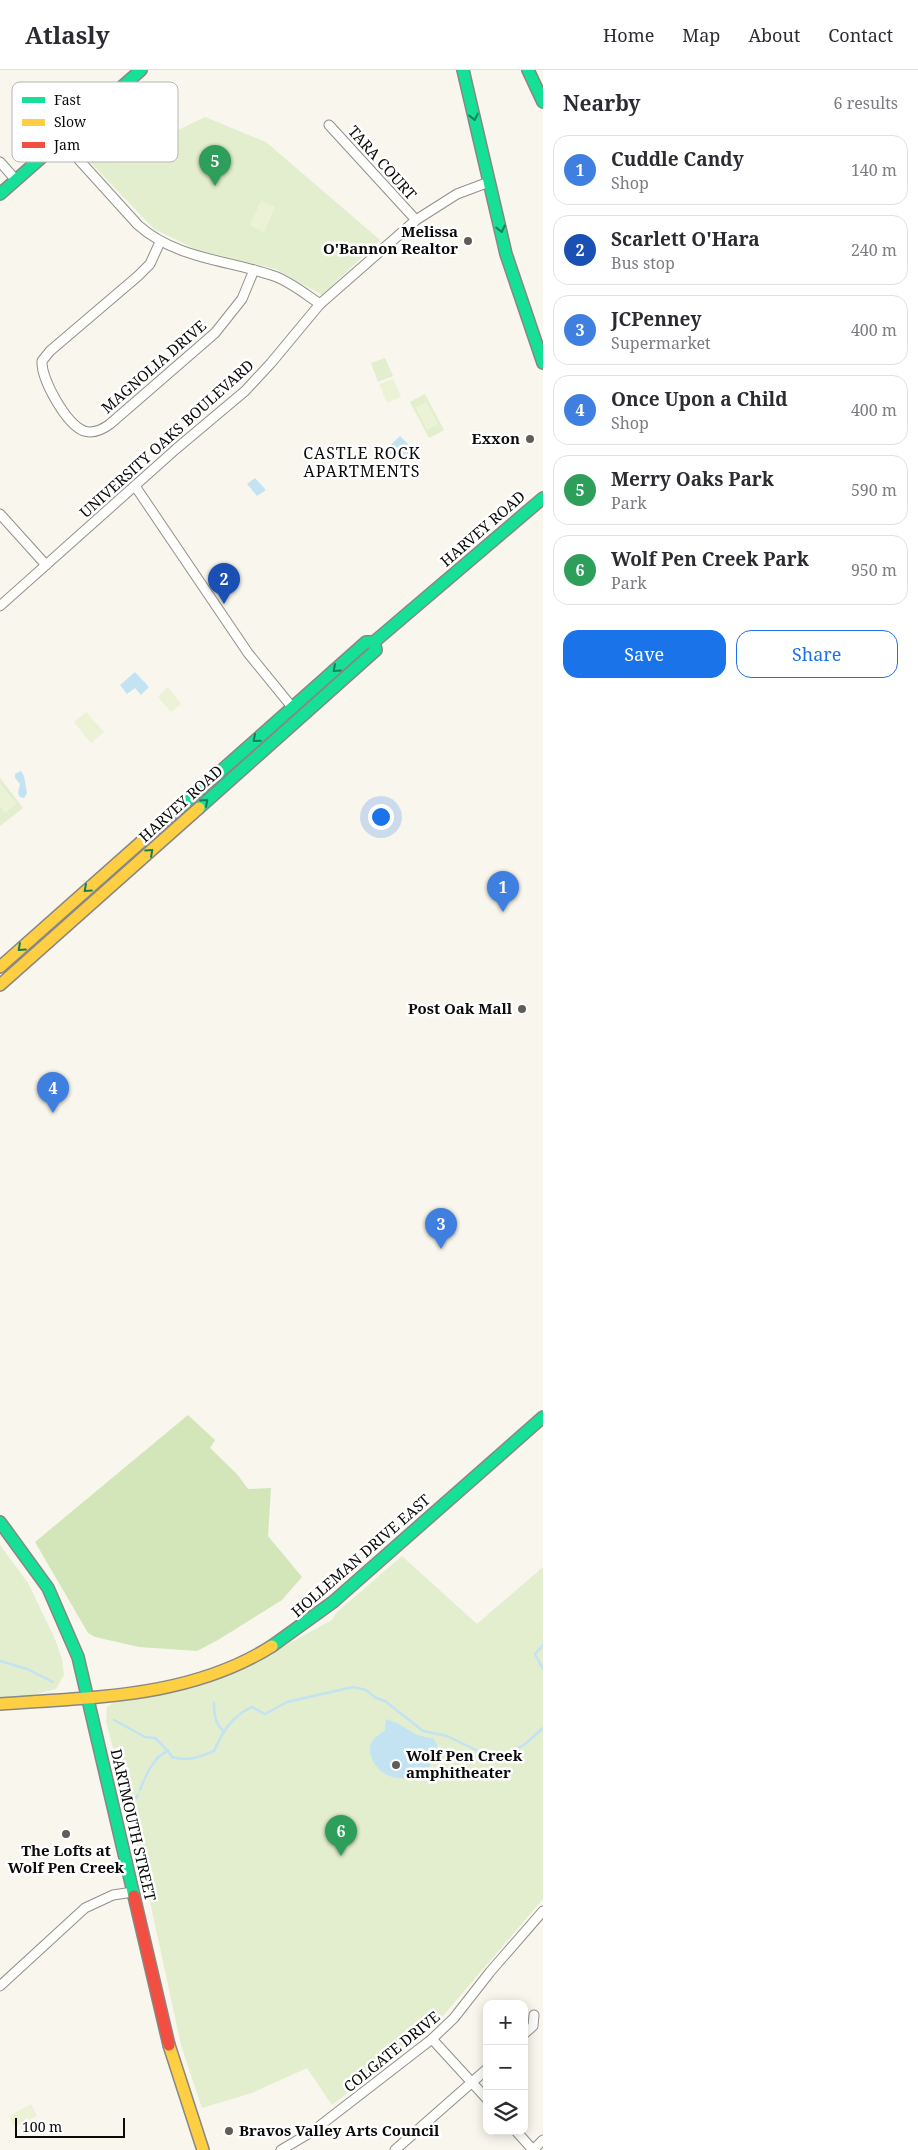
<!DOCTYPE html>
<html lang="en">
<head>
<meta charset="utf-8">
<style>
  :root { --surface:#fff; --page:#f2f2f3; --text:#2b2b33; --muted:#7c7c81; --line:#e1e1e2; --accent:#1a73e8 }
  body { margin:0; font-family:"Noto Serif",serif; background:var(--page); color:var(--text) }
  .controls { position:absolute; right:15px; bottom:15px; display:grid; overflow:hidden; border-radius:10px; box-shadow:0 2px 12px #0003 }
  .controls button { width:45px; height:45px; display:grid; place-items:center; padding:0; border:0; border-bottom:1px solid var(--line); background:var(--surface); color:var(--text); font:25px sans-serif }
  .scale { position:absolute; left:15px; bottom:12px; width:110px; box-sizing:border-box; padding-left:5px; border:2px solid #0a0a0a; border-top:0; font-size:14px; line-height:18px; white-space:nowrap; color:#0a0a0a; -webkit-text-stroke:4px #fff; paint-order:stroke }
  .you { position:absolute; left:380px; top:746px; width:18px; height:18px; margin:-12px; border:4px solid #fff; border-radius:50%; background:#1a73e8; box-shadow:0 0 0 8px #1a73e833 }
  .badge { display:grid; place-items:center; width:32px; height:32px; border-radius:50%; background:var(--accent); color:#fff; font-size:16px; font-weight:700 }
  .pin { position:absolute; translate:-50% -41px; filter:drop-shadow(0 1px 2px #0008) }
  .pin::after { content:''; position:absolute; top:26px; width:18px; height:15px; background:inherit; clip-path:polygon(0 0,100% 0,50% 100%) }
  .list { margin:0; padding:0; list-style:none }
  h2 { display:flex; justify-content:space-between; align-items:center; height:65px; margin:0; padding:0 20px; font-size:21px }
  h2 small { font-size:16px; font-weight:400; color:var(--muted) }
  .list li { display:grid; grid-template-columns:32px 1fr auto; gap:15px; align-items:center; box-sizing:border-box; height:70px; margin:0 10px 10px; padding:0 10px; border:1px solid var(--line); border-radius:15px }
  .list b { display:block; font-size:19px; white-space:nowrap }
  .list p { margin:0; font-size:16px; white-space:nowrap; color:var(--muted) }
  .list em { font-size:16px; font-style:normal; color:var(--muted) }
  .actions { display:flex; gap:10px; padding:15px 20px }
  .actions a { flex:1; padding:11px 0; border:1px solid var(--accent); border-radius:15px; text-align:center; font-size:18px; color:var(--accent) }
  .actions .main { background:var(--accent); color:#fff }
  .icon { flex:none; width:28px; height:28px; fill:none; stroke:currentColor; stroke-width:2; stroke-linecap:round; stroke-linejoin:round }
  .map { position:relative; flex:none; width:543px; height:2080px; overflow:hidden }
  header { display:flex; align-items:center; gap:30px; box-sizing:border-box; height:70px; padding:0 25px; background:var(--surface); border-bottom:1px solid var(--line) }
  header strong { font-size:24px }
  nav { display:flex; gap:28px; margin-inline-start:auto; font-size:18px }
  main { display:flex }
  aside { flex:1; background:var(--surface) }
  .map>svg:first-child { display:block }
  .green { fill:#e2eecd }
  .forest { fill:#d2e6ba }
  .pitch { fill:#ecf2d6 }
  .water { fill:#c3e3f3 }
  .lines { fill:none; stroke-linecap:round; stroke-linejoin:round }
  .stream { stroke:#c3e3f3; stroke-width:2.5 }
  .street-casing { stroke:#92908c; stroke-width:11 }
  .fast-casing { stroke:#888783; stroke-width:14 }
  .slow-casing { stroke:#888783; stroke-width:14 }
  .jam-casing { stroke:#888783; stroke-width:14 }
  .street { stroke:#fefefc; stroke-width:9 }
  .fast { stroke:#16e098; stroke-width:11 }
  .slow { stroke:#ffcf43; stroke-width:11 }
  .jam { stroke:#f24e42; stroke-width:11 }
  .oneway { stroke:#118058 }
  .poi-dot { fill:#5e5d59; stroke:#fff; stroke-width:2 }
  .labels { text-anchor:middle; stroke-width:5; stroke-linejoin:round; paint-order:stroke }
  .street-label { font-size:15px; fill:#0a0a0a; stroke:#fff }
  .poi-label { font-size:15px; font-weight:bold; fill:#0a0a0a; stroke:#fff; text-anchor:end }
  .neighbourhood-label { font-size:16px; letter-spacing:1px; fill:#0a0a0a; stroke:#fff }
  .key { fill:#fff; stroke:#b6b6b6; stroke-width:1 }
  .key-label { font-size:14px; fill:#0a0a0a }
</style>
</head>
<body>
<header>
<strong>Atlasly</strong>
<nav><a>Home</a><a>Map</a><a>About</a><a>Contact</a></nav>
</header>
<main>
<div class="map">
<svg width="543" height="2080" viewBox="0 0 543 2080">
  <rect width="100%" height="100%" fill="#f9f6ed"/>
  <!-- green -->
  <g class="green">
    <path d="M107,43L151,73L205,47L266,72L380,170L322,225L276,199L197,180L154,159L71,72Z"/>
    <path d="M385,288L393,306L378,312L371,293Z"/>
    <path d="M425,324L444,360L429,368L410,332Z"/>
    <path d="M0,708L23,738L0,756Z"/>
    <path d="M0,1475L28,1513L55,1569L62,1589L64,1605L56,1619L33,1625L0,1628Z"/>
    <path d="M402,1486L477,1554L543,1497V1829L437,1953L332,2035L307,1998L252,2023L202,2038L181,1975L131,1744L106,1652L107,1637L114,1632L190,1619L235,1603L332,1550L336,1543Z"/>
  </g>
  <!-- forest -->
  <path class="forest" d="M188,1345L215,1370L210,1378L237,1404L248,1419L271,1418L268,1466L302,1507L282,1530L218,1570L197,1581L139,1577L95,1567L88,1563L35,1472Z"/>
  <!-- pitch -->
  <g class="pitch">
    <path d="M261,130L275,137L264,163L250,155Z"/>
    <path d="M393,309L401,327L387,333L379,314Z"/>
    <path d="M426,332L438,354L427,360L415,337Z"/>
    <path d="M168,617L181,634L171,642L158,627Z"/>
    <path d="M86,642L104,662L91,673L74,652Z"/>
    <path d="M0,714L17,734L5,743L0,736Z"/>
    <path d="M31,2034L37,2046L14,2057L9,2046Z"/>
  </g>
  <!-- water -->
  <g class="water">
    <path d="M400,366L414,380L407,387L399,380L392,386L386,379Z"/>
    <path d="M255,408L266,420L257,426L247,414Z"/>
    <path d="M135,602L149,617L141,625L135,618L127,624L120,615Z"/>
    <path d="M21,701L24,706L27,723L24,728L20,727L18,723L20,714L15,708V704Z"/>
    <path d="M386,1649L397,1653L417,1665L434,1669L437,1675C440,1703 392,1725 373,1691C370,1686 369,1678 371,1673C374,1667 380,1665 385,1660Z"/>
  </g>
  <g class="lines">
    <!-- stream -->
    <g class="stream">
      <path d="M543,1575L535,1584L543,1599"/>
      <path d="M0,1591L27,1599L53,1612"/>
      <path d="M214,1633C214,1645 215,1653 224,1662"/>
      <path d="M114,1650L145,1667L155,1668L168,1681L172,1687C188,1692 199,1687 214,1681C223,1661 232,1646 252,1637L265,1644L287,1632L353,1617L366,1620L376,1628L385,1631L423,1661L447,1666L488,1686L503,1685L524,1675L543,1658"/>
      <path d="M140,1720C146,1705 153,1687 168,1681"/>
      <path d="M127,1733L133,1732L138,1725"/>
    </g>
    <defs>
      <g id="street">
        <path d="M329,55L416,150"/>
        <path d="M61,70L138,155C176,189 228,190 274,206C291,212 305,224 320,234"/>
        <path d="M0,92L16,110"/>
        <path d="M160,172L150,194L138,206L50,281L42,291C41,309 66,354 84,361C94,364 102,360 110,354L215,263L242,229L254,200"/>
        <path d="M135,416L248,583L292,637"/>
        <path d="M0,444L46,495"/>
        <path d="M0,536L176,379L245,321L271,293L320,234L416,150L457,124L489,112"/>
        <path d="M0,1916L85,1838L113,1825L133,1822"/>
        <path d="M524,1964L533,1956L534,1945"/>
        <path d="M432,1969L487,2029"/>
        <path d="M516,2061L533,2080"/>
        <path d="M281,2080L313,2061L432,1969L454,1948L490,1902L543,1841"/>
        <path d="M395,2080L487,1999"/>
        <path d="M533,2080L543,2070"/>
      </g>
      <g id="fast">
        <path d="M463,0L506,184L543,293"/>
        <path d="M528,0L543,32"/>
        <path d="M0,124L141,0"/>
        <path d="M199,738L376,580L374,572"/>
        <path d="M141,772L366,572H374L543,428"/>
        <path d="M0,1452L48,1518L78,1587L134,1826"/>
        <path d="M272,1576L333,1532L543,1347"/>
      </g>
      <g id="slow">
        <path d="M0,897L141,772"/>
        <path d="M0,915L199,738"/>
        <path d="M0,1634C94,1627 190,1628 272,1576"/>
        <path d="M169,1975L203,2080"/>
      </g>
      <path id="jam" d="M134,1826L169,1975"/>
    </defs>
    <!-- street casing -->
    <use href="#street" class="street-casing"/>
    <!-- fast casing -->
    <use href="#fast" class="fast-casing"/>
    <!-- slow casing -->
    <use href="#slow" class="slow-casing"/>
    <!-- jam casing -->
    <use href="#jam" class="jam-casing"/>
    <!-- street -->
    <use href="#street" class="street"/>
    <!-- fast -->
    <use href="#fast" class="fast"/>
    <!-- slow -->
    <use href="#slow" class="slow"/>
    <!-- jam -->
    <use href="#jam" class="jam"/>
  </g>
  <!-- one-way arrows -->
  <defs><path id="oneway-chevron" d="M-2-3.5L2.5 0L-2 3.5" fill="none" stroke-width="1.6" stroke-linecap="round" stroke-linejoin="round" transform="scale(1.25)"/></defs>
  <g class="oneway">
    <use href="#oneway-chevron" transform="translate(474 47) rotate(77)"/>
    <use href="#oneway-chevron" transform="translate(501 159) rotate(77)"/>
    <use href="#oneway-chevron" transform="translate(336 599) rotate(138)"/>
    <use href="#oneway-chevron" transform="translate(256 669) rotate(139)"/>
    <use href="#oneway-chevron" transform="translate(205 732) rotate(-42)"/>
    <use href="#oneway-chevron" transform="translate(150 782) rotate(-42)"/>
    <use href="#oneway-chevron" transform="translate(87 819) rotate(138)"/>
    <use href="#oneway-chevron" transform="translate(21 878) rotate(138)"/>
  </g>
  <!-- markers -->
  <g class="poi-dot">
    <circle cx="468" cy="171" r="5"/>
    <circle cx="530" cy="369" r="5"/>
    <circle cx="522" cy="939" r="5"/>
    <circle cx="396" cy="1695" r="5"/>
    <circle cx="66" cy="1764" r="5"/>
    <circle cx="229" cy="2061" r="5"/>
  </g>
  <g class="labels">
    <!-- street labels -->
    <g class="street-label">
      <text transform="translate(382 93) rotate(48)" y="5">TARA COURT</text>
      <text transform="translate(154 297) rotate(-41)" y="5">MAGNOLIA DRIVE</text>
      <text transform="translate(167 369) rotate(-42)" y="5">UNIVERSITY OAKS BOULEVARD</text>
      <text transform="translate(483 459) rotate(-41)" y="5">HARVEY ROAD</text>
      <text transform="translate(181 734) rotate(-42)" y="5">HARVEY ROAD</text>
      <text transform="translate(361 1486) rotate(-41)" y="5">HOLLEMAN DRIVE EAST</text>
      <text transform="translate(133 1755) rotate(77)" y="5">DARTMOUTH STREET</text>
      <text transform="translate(392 1982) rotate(-39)" y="5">COLGATE DRIVE</text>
    </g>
    <!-- poi labels -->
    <g class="poi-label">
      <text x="458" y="167">Melissa<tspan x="458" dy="17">O'Bannon Realtor</tspan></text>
      <text x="520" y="374">Exxon</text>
      <text x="512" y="944">Post Oak Mall</text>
      <text x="406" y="1691" text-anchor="start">Wolf Pen Creek<tspan x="406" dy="17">amphitheater</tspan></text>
      <text x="66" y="1786" text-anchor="middle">The Lofts at<tspan x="66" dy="17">Wolf Pen Creek</tspan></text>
      <text x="239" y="2066" text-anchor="start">Bravos Valley Arts Council</text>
    </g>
    <!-- neighbourhood labels -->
    <g class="neighbourhood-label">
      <text x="362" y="389">CASTLE ROCK<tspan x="362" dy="18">APARTMENTS</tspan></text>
    </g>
  </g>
  <!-- legend -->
  <rect x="12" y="12" width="166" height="80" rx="8" class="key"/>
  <rect x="22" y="27" width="23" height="6" fill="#16e098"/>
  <rect x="22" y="49" width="23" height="7" fill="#ffcf43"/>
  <rect x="22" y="72" width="23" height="6" fill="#f24e42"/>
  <g class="key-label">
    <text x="54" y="35">Fast</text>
    <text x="54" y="57">Slow</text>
    <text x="54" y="80">Jam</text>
  </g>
</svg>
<div class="controls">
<button>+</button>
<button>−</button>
<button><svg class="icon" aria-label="layers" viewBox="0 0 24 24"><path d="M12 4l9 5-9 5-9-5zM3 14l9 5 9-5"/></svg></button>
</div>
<div class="scale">100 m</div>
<div class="you"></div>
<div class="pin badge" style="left:503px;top:842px;background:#3f7fe0">1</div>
<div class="pin badge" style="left:224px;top:534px;background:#1a4fb4">2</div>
<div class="pin badge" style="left:441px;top:1179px;background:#3f7fe0">3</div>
<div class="pin badge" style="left:53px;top:1043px;background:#3f7fe0">4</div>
<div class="pin badge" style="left:215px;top:116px;background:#2e9e5b">5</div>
<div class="pin badge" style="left:341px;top:1786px;background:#2e9e5b">6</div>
</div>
<aside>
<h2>Nearby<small>6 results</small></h2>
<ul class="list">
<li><span class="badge" style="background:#3f7fe0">1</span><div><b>Cuddle Candy</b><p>Shop</p></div><em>140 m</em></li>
<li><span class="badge" style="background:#1a4fb4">2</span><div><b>Scarlett O'Hara</b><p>Bus stop</p></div><em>240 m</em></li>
<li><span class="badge" style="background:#3f7fe0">3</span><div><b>JCPenney</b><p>Supermarket</p></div><em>400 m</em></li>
<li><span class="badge" style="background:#3f7fe0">4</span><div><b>Once Upon a Child</b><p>Shop</p></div><em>400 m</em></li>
<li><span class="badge" style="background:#2e9e5b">5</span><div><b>Merry Oaks Park</b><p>Park</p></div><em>590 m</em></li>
<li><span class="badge" style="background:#2e9e5b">6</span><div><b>Wolf Pen Creek Park</b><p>Park</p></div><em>950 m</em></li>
</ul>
<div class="actions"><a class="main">Save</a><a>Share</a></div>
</aside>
</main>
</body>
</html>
